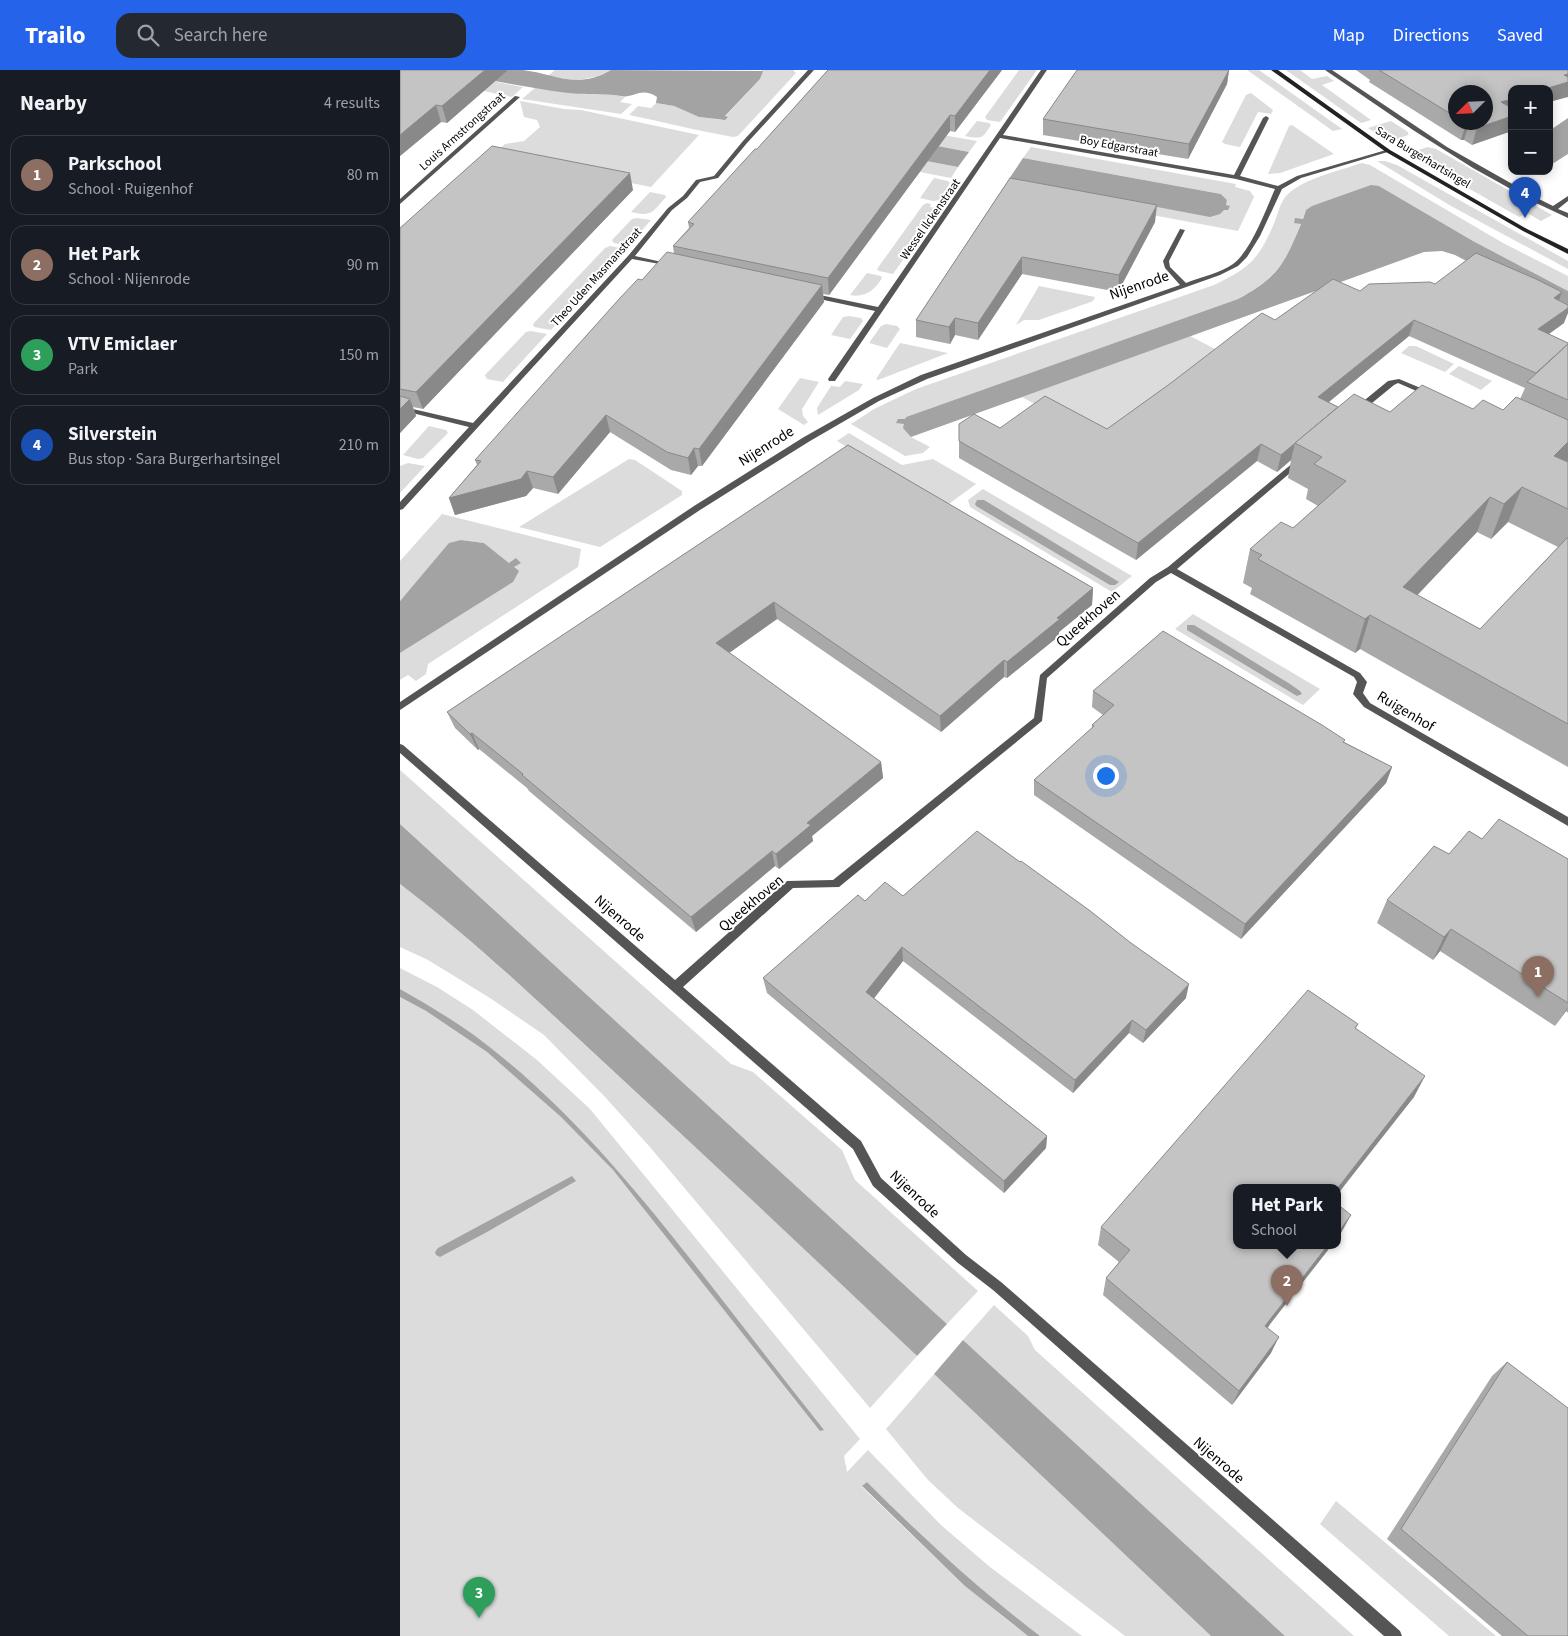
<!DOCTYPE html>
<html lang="en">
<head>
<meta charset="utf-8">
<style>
  :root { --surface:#171b24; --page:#242831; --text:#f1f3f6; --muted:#9ea1a6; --line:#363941; --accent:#2563eb }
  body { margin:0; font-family:"Source Sans 3",sans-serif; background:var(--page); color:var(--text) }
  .controls { position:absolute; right:15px; top:15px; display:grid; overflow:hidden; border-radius:10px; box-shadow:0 2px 12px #0003 }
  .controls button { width:45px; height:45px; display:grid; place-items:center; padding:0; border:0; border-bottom:1px solid var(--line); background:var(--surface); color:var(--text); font:25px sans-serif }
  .compass { position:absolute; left:1048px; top:15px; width:45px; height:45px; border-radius:50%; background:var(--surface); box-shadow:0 2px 12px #0003; rotate:246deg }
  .you { position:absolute; left:705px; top:705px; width:18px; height:18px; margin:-12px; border:4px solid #fff; border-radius:50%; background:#1a73e8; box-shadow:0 0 0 8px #1a73e833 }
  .badge { display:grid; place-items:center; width:32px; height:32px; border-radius:50%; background:var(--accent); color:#fff; font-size:16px; font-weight:700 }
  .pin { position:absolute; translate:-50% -41px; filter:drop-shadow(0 1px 2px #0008) }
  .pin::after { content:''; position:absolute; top:26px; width:18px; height:15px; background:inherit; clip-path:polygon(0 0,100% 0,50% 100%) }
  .popup { position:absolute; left:833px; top:1114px; width:108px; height:65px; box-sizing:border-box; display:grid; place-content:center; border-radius:10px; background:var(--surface); filter:drop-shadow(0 1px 4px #0005); font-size:16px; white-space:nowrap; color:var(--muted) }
  .popup b { font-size:19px; color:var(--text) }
  .popup::after { content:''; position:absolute; left:50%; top:100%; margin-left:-10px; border:10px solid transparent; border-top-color:var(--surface) }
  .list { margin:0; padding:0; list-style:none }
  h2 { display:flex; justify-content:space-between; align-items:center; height:65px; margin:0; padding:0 20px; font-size:21px }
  h2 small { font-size:16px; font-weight:400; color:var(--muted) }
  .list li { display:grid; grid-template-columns:32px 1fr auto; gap:15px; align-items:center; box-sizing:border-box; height:80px; margin:0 10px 10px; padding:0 10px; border:1px solid var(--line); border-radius:15px }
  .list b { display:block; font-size:19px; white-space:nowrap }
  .list p { margin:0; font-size:16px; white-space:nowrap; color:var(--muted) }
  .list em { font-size:16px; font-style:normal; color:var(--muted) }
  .icon { flex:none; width:28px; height:28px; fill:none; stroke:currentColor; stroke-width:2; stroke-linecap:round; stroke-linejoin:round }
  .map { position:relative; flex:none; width:1168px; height:1566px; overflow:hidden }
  header { display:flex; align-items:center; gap:30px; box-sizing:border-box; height:70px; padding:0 25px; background:var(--accent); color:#fff }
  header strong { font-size:24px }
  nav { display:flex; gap:28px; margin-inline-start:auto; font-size:18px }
  .search { width:350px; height:45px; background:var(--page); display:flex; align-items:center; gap:12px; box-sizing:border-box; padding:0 18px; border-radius:15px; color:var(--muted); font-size:19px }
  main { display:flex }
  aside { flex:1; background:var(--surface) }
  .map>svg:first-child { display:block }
  .green { fill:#dcdcdc }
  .water { fill:#a3a3a3 }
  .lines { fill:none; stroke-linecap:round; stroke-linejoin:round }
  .street { fill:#555; fill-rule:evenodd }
  .secondary { fill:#222; fill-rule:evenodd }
  .wall { fill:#a9a9a9; fill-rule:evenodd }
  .shaded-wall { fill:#898989 }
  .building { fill:#c4c4c4; stroke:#898989 }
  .labels { text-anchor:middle; stroke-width:4; stroke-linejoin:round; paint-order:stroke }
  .far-street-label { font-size:12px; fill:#000; stroke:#fff }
  .street-label { font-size:15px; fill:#000; stroke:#fff }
</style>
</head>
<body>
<header>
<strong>Trailo</strong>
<div class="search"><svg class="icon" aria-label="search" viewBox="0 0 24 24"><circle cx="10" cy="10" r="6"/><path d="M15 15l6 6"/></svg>Search here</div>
<nav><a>Map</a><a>Directions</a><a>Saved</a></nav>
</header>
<main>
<aside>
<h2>Nearby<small>4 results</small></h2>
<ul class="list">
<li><span class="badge" style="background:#8d6e63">1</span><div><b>Parkschool</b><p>School · Ruigenhof</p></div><em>80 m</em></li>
<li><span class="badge" style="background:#8d6e63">2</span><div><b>Het Park</b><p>School · Nijenrode</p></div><em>90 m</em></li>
<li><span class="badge" style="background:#2e9e5b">3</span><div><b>VTV Emiclaer</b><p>Park</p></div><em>150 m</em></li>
<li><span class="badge" style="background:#1a4fb4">4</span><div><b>Silverstein</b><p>Bus stop · Sara Burgerhartsingel</p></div><em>210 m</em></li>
</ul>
</aside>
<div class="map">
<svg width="1168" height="1566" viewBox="0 0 1168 1566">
  <rect width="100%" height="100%" fill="#fff"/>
  <!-- green -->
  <g class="green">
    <path d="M155,0H211C190,12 170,11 148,6Z"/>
    <path d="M362,0H393L396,3L338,66L333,67C298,61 264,52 229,45L238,36L251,38L256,33L274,36L299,47L322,50L360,9Z"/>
    <path d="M619,0H637L600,52L587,50L585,47Z"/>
    <path d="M847,0H859L942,59L933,61Z"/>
    <path d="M886,0H900L912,9L927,6L934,11L922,15L971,50L961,53Z"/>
    <path d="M59,5L123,17L112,27L26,9Z"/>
    <path d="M136,17L168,23H205L225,27L220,32L232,34L221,44L122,29Z"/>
    <path d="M851,23L873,40L871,44L858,42L840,77L825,74L822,72L846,25Z"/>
    <path d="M120,31L164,39L181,40L299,65L251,117L92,86L105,74L124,71L140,57L137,50L124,47Z"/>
    <path d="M577,51L589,53L591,55C582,69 582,69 565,66Z"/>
    <path d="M991,51L1008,62V65L990,72L968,58Z"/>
    <path d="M485,55L577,71L569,82L506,70L494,85L558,97L551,108L457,90Z"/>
    <path d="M892,55L934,84L880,103L868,104L889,56Z"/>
    <path d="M631,77L836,114L835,117L850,121L854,127L838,161L618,120L824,140L829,136L826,135L827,130L821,124L623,88Z"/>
    <path d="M1027,77L1036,79L1152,145L1141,151L1127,143L1119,147L1008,84Z"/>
    <path d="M977,91H985L997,95L1168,191V199L1051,136Z"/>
    <path d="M962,93L970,95L1103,173L1168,206V221L1073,171L979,116L906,140C888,187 884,204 838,229L506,347L504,354L511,367L530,377L523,383L505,386L451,354L474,339L516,319L814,215C851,197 859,189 875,151C878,143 881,130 888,124C903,109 941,100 962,93Z"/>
    <path d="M534,108L548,111L550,113L539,130L533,131L520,128Z"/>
    <path d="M250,122L265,125L266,127C252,142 253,147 231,142Z"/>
    <path d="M527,133L531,134L530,137L539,139L493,204L479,201L477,199L523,135Z"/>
    <path d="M237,148L251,150L228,176L214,173L212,170L232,149Z"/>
    <path d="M210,176L225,179L151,260L134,257L133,254L205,178Z"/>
    <path d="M467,203L481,206L482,208C475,220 465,228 450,225Z"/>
    <path d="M639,216L695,227L693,231L688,233L639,250H624L616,255Z"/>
    <path d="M449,246L461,248L463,251L450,269L431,265L443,247Z"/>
    <path d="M486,254L497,256L500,259L487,278L469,273L481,256Z"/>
    <path d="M131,261L147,264L103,312L87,309L85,305L126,262Z"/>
    <path d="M790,266L823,283L704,372L622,327Z"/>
    <path d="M500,273L548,283L478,310L476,309Z"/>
    <path d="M1009,276H1016L1054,294L1045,302L1001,283Z"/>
    <path d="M1059,296L1092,311L1081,320L1049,304Z"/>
    <path d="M400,308L419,312L402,339L403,346L408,352L404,355L378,339Z"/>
    <path d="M445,311L463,314L459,320L418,345L417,338L431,316L440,317Z"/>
    <path d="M29,356L46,360L48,363L23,388L18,389L3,385Z"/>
    <path d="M449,363L502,395L533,389L576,414L546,436L437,371Z"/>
    <path d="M229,389L235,390L282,421V425L200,477L119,457Z"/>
    <path d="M8,393L25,396L0,423V396Z"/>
    <path d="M583,419L732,506L712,522L570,437L568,430Z"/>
    <path d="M42,444L181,479L178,497L28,594L26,604L16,611L8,605L0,610V583L113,512L114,497L120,493H109L84,473L61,470L35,491L0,531V491Z"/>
    <path d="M793,544L920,619L903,635L775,559Z"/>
    <path d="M0,700L331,994L353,1002L442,1080L455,1110L578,1221L547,1254L0,754Z"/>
    <path d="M0,814C75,871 144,937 213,1001C315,1095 417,1190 517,1286L470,1338L249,1076L206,1028L144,965L90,928L28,890L0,877Z"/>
    <path d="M0,898L37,917L73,940L137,990L190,1039L460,1369L444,1386L447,1402L468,1380L541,1455L590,1497L682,1566H640L597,1534L547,1491L467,1412L462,1417C516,1469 568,1521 628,1566H0V927L26,941L87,982L161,1047L213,1100L423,1360C385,1312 348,1263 310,1214C239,1123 167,1034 74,965C50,948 25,933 0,919Z"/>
    <path d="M594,1235L628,1266L635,1280L954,1566H885L563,1270Z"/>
    <path d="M534,1304L811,1566H725L558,1438L528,1410L486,1359Z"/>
    <path d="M936,1431L1096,1566H1049L920,1454Z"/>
  </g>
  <!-- water -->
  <g class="water">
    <path d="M60,0C80,0 102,0 123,0C155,4 177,20 211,0L363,1L360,9L325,46L328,47L325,50L299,47L274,36L256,33L257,27C241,16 233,29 221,26C203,23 186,25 168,23C131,18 96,11 59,5Z"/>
    <path d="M1168,48V84L1149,96V61Z"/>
    <path d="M506,70L569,82L558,97L494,85Z"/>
    <path d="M623,88L821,124L827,130L826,135L830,136L828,140H824L820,144L810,147L609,109Z"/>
    <path d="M971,115L979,116L1073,171L1168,221V244L1055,185L1042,181L1024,182L511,367L503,358L504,354L496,353L498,349H505L506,347L838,229C878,207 884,195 901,154L894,153L895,148L903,149L906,140L912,136Z"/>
    <path d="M577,430H584L719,512L715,515H710L576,436L575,434Z"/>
    <path d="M61,470L84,473L109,493L116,488L121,493L114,497L119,501L113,512L0,583V531L49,473Z"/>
    <path d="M787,555H794L890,614L900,621L902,624L897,626L787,560Z"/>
    <path d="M0,754L547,1254L517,1286C415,1189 313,1093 210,998C142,935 74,870 0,814Z"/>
    <path d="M0,919C25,933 50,948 74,965C167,1034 239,1123 310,1214C348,1263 386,1312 424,1360L420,1361L213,1100L161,1047L87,982L26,941L0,927Z"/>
    <path d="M172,1106L176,1111L87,1162L40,1187L36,1185L35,1182L38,1178Z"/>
    <path d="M563,1270L885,1566H811L534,1304Z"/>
    <path d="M467,1412C522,1467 578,1519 640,1566H628L565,1516L462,1416Z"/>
  </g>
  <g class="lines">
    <!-- street -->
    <g class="street">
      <path d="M408,0H414L347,73L318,108L300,112L287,128L272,140L235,186L271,194V196L232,189L3,439L0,440V432L69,357L0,340V336L73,353L228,186L268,138L283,126L296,110L314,106L343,71Z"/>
      <path d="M641,0H647L603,65L834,105L863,48L866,46L869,48L840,106L878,116L897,106L986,80L991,81L901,108L882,119L860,166L847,187L838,196L820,205L527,309L479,331L410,371L300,440L0,640V632L294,436L404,367L473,328L521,305L780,215L765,198L763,191L780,159L785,160L769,191L770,197L786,213C801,207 820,203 833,194C851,181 866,139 875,119L836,109L600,68L435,311H429L428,309L475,241L410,227L406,225L410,223L478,237Z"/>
      <path d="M925,0H932L1047,77L1139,129L1153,136L1168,126V131L1158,139L1168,143V148L1134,132L1073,98L1013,60Z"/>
      <path d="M115,26L120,27L0,134V129Z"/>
      <path d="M999,309L1035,324L1034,326H1028L998,313L994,315L961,342H955V338L988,311Z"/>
      <path d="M900,387L903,388V392L777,499L960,603L967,612L963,623L970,633L1168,747V756L964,637L953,624L957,612L954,607L771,503L756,512L647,608L642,651L439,817L393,818L283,917L461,1071L481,1108L566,1185L601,1212L1000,1561L1002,1566H984L593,1220L558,1193L473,1116L453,1079L0,683V674L3,675L275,910L387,811L433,810L634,648L640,605L750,508L768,497Z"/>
    </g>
    <!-- secondary -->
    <path class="secondary" d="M871,0H878L990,80L1127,159L1168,179V184L1123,161L986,82Z"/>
  </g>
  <!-- wall -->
  <g class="wall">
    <path d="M0,0H108L47,53L41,52L0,86Z"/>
    <path d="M428,0H602L555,62L550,61L429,225L423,224L424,232L302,396H298L291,405L271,400L210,362L158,424L133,418L126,426L55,445L49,428L77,395L75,390L242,210L274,184L273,176L289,158L288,152L357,79Z"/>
    <path d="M829,0L827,14L788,89L643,65V49Z"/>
    <path d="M956,0H1168V26L1149,32V19H1112L1072,75L1064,70H1061L969,12L970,10ZM1056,22L1086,52H1056Z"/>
    <path d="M610,108L755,152L718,222L622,204L578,270L555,265L550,274L516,267V250Z"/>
    <path d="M233,120L23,339L13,337L16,346L0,363V158Z"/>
    <path d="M1035,214L1162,222L1159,230L1164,253L1149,264L1168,273V697L960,579L955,583L850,524L852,518L843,513L850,479L893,458L918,436L906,429L908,419L888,408L891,390L877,402L857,391L736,490L559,388V354L600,358L707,359L875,250L960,221ZM1009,266L1125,318L1120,329L1103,340L1073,339L990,342L938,337L929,332ZM1108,452L1158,477L1080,559L1017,525L1077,462L1091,469Z"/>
    <path d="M448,375L693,518L692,535L659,562V566L607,608L604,607L541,662L377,549L329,583L481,692L483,708L412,766L413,771L379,799L375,796L296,862L129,721L127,718L79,679L78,680L55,658L47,642Z"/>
    <path d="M693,621L945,670L944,672L992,697L986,713L841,869L634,725V710L692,658V655L703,645L692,637Z"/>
    <path d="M1082,769L1168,789V943L1166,941L1155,956L1040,881L1033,890L977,853L987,830Z"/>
    <path d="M503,826L786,928L743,973L729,963L673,1023L503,891L474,928L647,1066L646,1078L604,1123L367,923L363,908L465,831Z"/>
    <path d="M958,954L956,958L1014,1027L937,1117L868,1258L871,1283L832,1335L703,1225L706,1208L719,1192L698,1175L701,1157Z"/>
    <path d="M1107,1292L1168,1566H1102L987,1469L1092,1306Z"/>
  </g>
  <!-- shaded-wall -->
  <g class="shaded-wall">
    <path d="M85,0H108L47,53L42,36Z"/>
    <path d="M590,0H602L555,62V46Z"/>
    <path d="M829,0L827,14L788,89L789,74Z"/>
    <path d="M1168,4V27L1149,32V19H1145L1164,5Z"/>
    <path d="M1112,29V43L1101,32Z"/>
    <path d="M36,35L41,52L0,86V65Z"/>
    <path d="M550,45V61L429,225L428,208Z"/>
    <path d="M1112,46V61L1072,75L1077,58Z"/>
    <path d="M1069,53L1064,70H1061L1066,54Z"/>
    <path d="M230,103L233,120L23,339L16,322Z"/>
    <path d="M757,135L755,152L718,222L719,205Z"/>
    <path d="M622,187V204L578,270V253Z"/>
    <path d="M422,215L424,232L302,396L299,379Z"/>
    <path d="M1162,222L1156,239L1154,228Z"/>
    <path d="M1168,238V243L1164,253L1132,276L1138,259Z"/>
    <path d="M555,248V265L550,274L549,257Z"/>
    <path d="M1014,250L1009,266L914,344L918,327Z"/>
    <path d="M10,329L16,346L0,363V339Z"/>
    <path d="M206,345L210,362L158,424L153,407Z"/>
    <path d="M1168,372V392L1154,386Z"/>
    <path d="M895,373L891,390L877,402L881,385Z"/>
    <path d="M861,374L857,391L736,490L738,473Z"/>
    <path d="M294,378L298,396L291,405L288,388Z"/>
    <path d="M127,401L133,418L126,426L55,445L49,428Z"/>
    <path d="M1122,417L1108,452L1091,469L1104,434Z"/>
    <path d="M1090,427L1077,462L992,552L1003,517Z"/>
    <path d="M693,518L692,535L659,562V566L607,608V592L657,548Z"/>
    <path d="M374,532L377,549L319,590L316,573Z"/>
    <path d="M970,545L960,579L955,583L965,549Z"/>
    <path d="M604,590V607L541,662L540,646Z"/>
    <path d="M72,663L79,679L78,680L70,664Z"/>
    <path d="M481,692L483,708L412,766L413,771L379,799L376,784L407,753Z"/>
    <path d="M992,697L986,713L841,869L845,854Z"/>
    <path d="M372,781L375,796L296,862L291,847Z"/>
    <path d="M1051,859L1040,881L1033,890L1044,867Z"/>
    <path d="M502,877L503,891L468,936L466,922Z"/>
    <path d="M789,914L786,928L743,973L746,960Z"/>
    <path d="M1168,937L1166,941L1155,956Z"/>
    <path d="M732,950L729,963L673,1023L675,1010Z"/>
    <path d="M1025,1006L1014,1027L937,1125V1119Z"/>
    <path d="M647,1066L646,1078L604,1123V1111Z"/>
    <path d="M951,1145L941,1163L937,1169V1164Z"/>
    <path d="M928,1175H932L857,1271L865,1256Z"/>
    <path d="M879,1267L871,1283L832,1335L839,1321Z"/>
  </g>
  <!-- building -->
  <g class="building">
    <path d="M0,0H85L42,36L36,35L0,65Z"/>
    <path d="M428,0H590L555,46L550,45L428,208L273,176L294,154L288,152L355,79H357Z"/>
    <path d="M677,0H829L789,74L643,49Z"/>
    <path d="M979,0H1168V4L1164,5L1168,7V12L1145,19H1112V29L1101,32L1112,38V46L1077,58L1069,53L1066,54L1064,52H1086V22H1056V47Z"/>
    <path d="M92,76L230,103L16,322L0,319V158Z"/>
    <path d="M610,108L757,135L719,205L622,187L578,253L555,248L549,257L516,250Z"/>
    <path d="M267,182L422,215L299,379L294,378L288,388L267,382L206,345L153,407L127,401L121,409L49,428L81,391L75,390L220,228L238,209L242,210Z"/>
    <path d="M1076,183L1136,209L1162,222L1154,228L1168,235V238L1138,259L1168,273V274L1136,303L1014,250L918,327L938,337L881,385L861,374L738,473L559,371V354L574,344L600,358L645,326L707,359L771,313L862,243L875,250L933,209L960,221L969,214L1030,212L1035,214Z"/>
    <path d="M1168,274V330L1127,312Z"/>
    <path d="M1022,315L1073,339L1083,330L1103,340L1116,327L1168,350V372L1154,386L1168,392V439L1122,417L1104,434L1090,427L1003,517L1080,559L1168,467V654L970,545L965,549L858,489L862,485L850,479L881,452L893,458L946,411L914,394L922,387L895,373L954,324L990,342Z"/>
    <path d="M0,326L10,329L0,339Z"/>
    <path d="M448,375L693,518L657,548L660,549L607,592L604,590L540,646L374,532L316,573L481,692L407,753L411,755L376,784L372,781L291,847L122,705L123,704L72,663L70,664L47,642Z"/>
    <path d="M763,561L922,655L945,670L943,672L992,697L845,854L634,710L694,656L692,655L714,635L693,621Z"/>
    <path d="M1099,749L1168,789V933L1051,859L1044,867L987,830L1034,776L1049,784L1069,761L1082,769Z"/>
    <path d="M577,761L620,792L621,791L689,840L731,873L789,914L746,960L732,950L675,1010L502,877L466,922L647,1066L604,1111L363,908L458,825L465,831L485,812L503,826Z"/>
    <path d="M908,920L958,954L955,958L1025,1006L937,1119V1117H837V1175H928L865,1256L879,1267L839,1321L706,1208L730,1180L701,1157Z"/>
    <path d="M937,1134L951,1145L937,1164Z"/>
    <path d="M1107,1292L1168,1338V1566H1128L1001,1459Z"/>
  </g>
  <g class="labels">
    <!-- far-street labels -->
    <g class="far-street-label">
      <text transform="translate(62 61) rotate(-42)" y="4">Louis Armstrongstraat</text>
      <text transform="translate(719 76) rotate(10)" y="4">Boy Edgarstraat</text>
      <text transform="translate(1023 87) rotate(31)" y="4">Sara Burgerhartsingel</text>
      <text transform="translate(530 149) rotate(-55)" y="4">Wessel Ilckenstraat</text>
      <text transform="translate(196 207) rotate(-48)" y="4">Theo Uden Masmanstraat</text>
    </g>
    <!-- street labels -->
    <g class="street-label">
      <text transform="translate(739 215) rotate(-19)" y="5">Nijenrode</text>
      <text transform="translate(366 376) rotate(-32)" y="5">Nijenrode</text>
      <text transform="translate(688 548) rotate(-41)" y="5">Queekhoven</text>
      <text transform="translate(1006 641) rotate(31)" y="5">Ruigenhof</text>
      <text transform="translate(351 833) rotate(-40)" y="5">Queekhoven</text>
      <text transform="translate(220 848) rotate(41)" y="5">Nijenrode</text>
      <text transform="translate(515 1124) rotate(43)" y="5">Nijenrode</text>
      <text transform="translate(819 1390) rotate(41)" y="5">Nijenrode</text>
    </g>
  </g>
</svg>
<div class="controls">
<button>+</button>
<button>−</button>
</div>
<svg class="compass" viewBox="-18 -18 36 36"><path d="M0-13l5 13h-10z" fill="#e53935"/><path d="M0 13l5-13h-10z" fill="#9ea1a6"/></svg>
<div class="you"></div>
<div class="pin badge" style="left:1138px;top:927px;background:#8d6e63">1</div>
<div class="pin badge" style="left:887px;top:1236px;background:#8d6e63">2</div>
<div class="popup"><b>Het Park</b>School</div>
<div class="pin badge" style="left:79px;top:1548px;background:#2e9e5b">3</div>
<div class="pin badge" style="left:1125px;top:148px;background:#1a4fb4">4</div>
</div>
</main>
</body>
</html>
